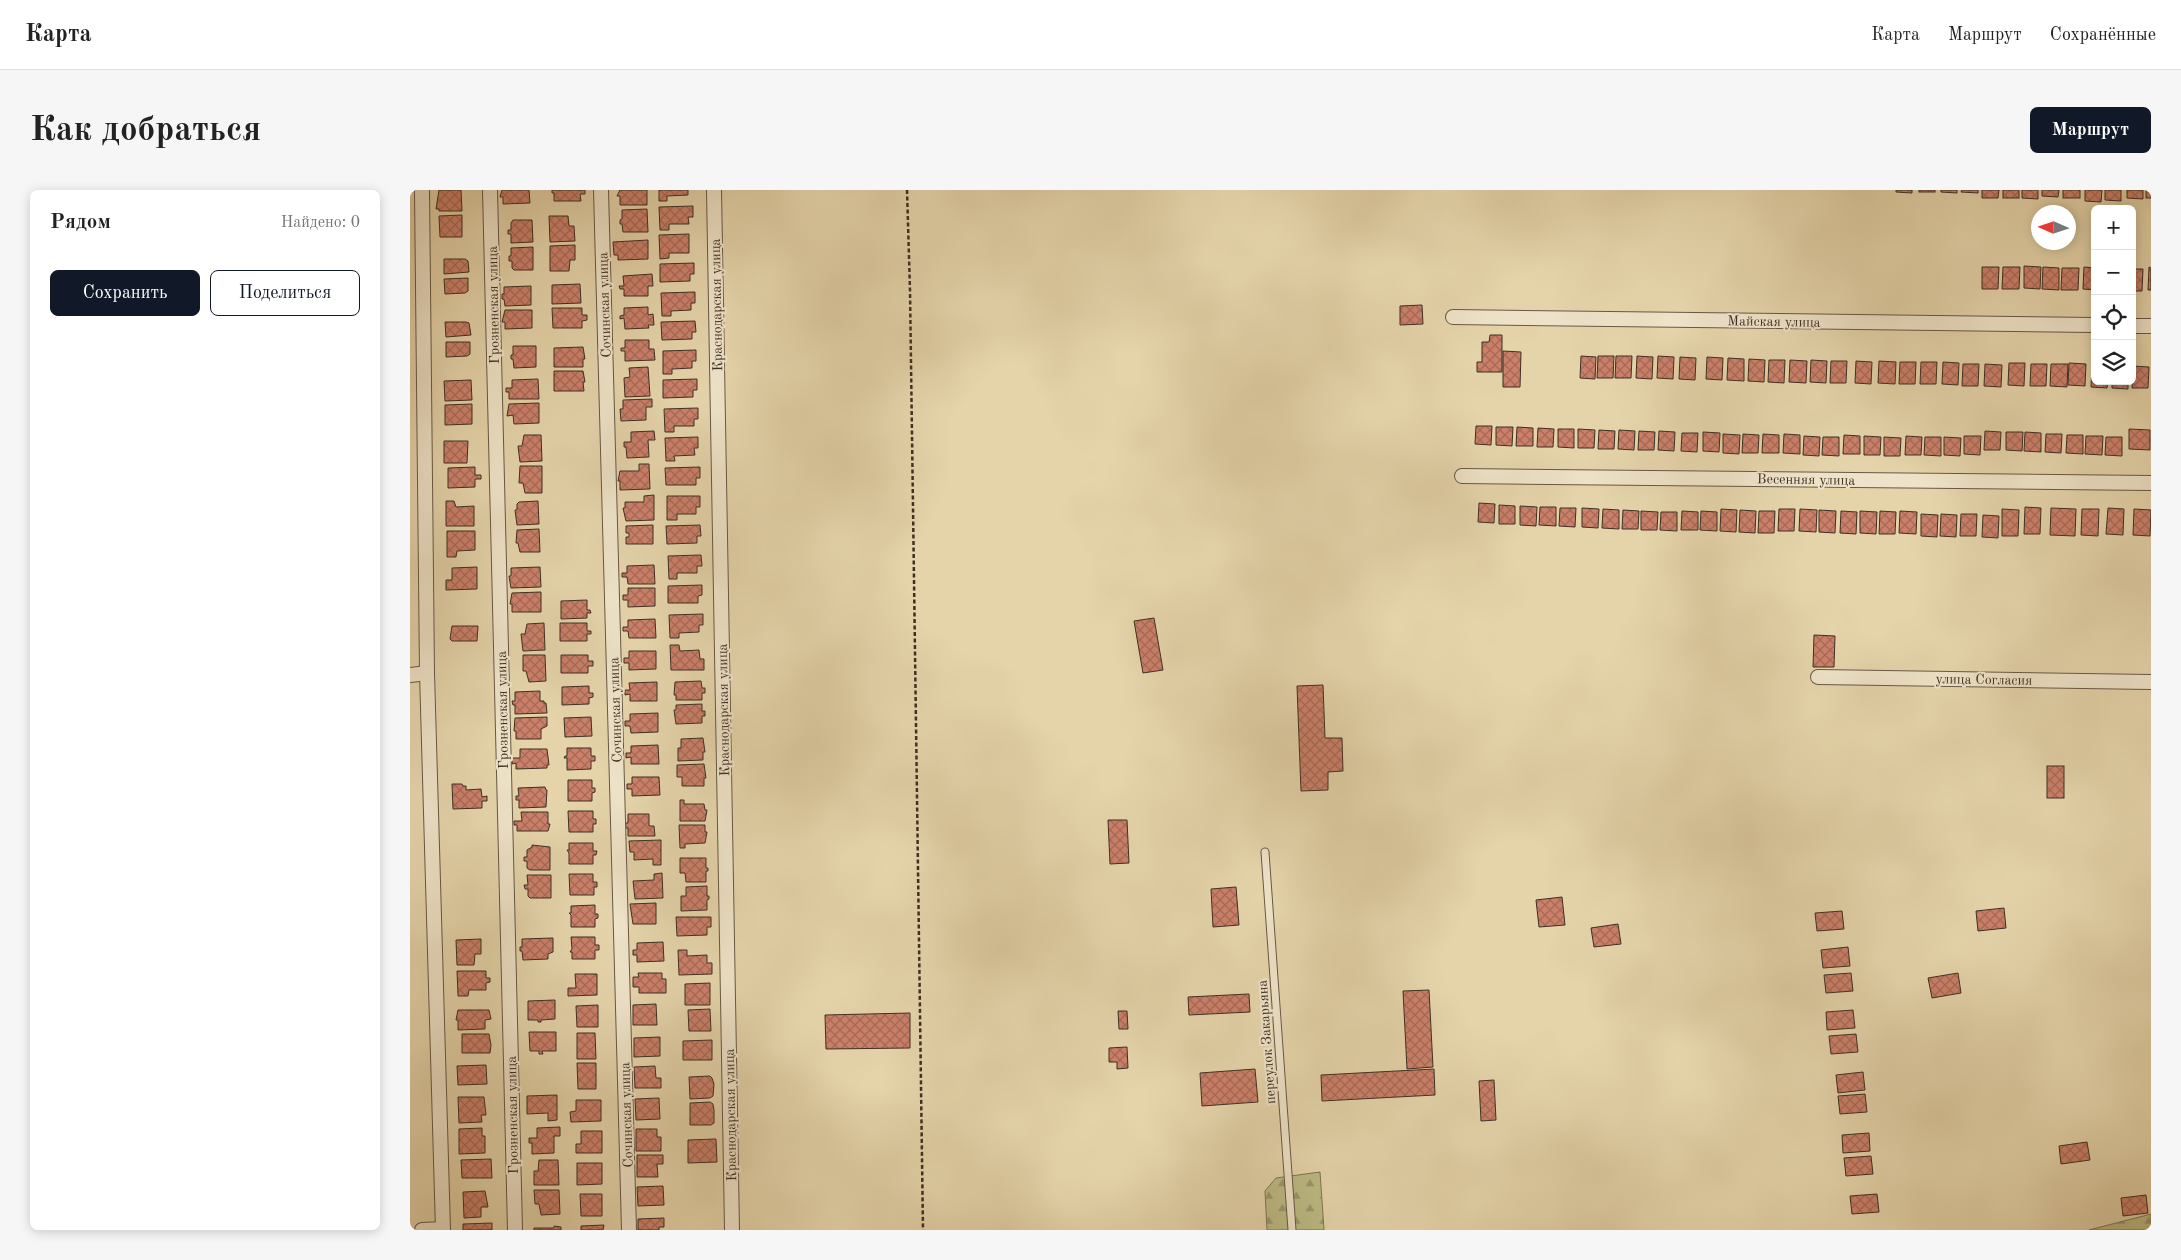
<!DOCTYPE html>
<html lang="ru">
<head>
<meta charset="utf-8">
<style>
  :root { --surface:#fff; --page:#f6f6f6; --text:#222; --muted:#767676; --line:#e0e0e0; --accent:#111827 }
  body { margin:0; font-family:"Old Standard TT",serif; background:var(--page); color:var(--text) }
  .controls { position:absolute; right:15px; top:15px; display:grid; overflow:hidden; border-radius:8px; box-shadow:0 2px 12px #0003 }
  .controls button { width:45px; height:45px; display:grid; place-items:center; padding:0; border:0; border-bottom:1px solid var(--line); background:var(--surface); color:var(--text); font:25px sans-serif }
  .compass { position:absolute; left:1621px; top:15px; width:45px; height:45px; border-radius:50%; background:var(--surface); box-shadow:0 2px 12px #0003; rotate:273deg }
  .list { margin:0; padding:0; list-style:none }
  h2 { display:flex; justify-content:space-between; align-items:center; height:65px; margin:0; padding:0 20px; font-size:21px }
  h2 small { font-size:16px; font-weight:400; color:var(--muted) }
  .actions { display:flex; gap:10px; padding:15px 20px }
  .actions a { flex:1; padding:11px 0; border:1px solid var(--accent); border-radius:8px; text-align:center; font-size:18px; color:var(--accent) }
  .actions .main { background:var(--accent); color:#fff }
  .icon { flex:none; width:28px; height:28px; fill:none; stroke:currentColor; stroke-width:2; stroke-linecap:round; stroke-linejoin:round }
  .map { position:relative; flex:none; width:1741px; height:1040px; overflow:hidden; border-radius:8px }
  header { display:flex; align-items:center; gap:30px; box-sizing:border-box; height:70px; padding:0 25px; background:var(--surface); border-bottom:1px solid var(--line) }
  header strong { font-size:24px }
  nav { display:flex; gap:28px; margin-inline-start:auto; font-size:18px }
  .intro { display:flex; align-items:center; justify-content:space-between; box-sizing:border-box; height:120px; padding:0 30px }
  h1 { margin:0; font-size:35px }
  .button { padding:12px 22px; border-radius:8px; background:var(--accent); color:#fff; font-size:18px; font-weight:700 }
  main { display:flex; gap:30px; padding:0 30px }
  aside { flex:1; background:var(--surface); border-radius:8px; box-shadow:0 2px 12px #0003 }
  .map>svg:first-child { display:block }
  .forest { fill:url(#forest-firs); stroke:#7d7554 }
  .building { fill:url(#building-cross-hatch); stroke:#3e2f23 }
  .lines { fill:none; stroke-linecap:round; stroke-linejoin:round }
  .service-casing { stroke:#685845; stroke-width:9 }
  .minor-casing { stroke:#685845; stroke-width:16 }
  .path { stroke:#3e2f23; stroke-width:2.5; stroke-dasharray:4 2.5; stroke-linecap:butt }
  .service { stroke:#eee3c8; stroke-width:7 }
  .minor { stroke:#eee3c8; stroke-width:14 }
  .labels { text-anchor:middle; stroke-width:4; stroke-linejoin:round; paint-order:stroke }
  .street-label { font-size:14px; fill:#3e2f23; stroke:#eee3c8 }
</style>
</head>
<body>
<header>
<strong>Карта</strong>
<nav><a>Карта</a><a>Маршрут</a><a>Сохранённые</a></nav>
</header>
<div class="intro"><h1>Как добраться</h1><a class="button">Маршрут</a></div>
<main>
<aside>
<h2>Рядом<small>Найдено: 0</small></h2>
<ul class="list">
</ul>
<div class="actions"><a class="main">Сохранить</a><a>Поделиться</a></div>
</aside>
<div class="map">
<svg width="1741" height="1040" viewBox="0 0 1741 1040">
  <defs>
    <pattern id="forest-firs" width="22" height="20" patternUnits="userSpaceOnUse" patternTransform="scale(1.25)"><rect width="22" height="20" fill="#bcbb84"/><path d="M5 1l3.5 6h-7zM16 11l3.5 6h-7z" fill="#9a986c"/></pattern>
    <pattern id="building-cross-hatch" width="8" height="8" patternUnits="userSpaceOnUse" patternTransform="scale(1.25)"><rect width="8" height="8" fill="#cc806a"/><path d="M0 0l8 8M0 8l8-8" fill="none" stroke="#a76957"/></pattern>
  </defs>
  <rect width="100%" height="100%" fill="#e5d4aa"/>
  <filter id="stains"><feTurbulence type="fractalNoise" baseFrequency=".004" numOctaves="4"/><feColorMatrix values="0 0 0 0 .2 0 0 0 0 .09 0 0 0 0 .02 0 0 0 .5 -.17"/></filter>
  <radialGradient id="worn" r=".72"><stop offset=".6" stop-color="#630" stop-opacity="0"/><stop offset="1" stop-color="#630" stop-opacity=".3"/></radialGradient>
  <!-- forest -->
  <g class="forest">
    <path d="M910,982L914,1040H857L855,1001L866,988Z"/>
    <path d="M1741,1024V1040H1679Z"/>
  </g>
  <!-- building -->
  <g class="building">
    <path d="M29,0H51L52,21H29V19H26Z"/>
    <path d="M92,0H119L120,13L93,14V7H90Z"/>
    <path d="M142,0H175V4H170L171,11H144V3H142Z"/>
    <path d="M210,0H237V15H210V6H207Z"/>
    <path d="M249,0H278V5L257,6V11H249Z"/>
    <path d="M1486,0H1502V3L1486,2Z"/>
    <rect x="1509" y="0" width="16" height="2"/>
    <path d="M1531,0H1547V3L1531,2Z"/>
    <path d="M1552,0H1568V3L1551,2Z"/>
    <path d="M1572,0H1589L1588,8H1572Z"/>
    <rect x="1593" y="0" width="16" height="8"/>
    <path d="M1612,0H1628V9L1612,8Z"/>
    <path d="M1632,0H1649L1648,7L1632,6Z"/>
    <rect x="1653" y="0" width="17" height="8"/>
    <path d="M1675,0H1692L1691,12L1675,11Z"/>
    <path d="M1695,0H1711V11L1695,10Z"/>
    <path d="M1717,0H1733V9L1717,8Z"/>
    <rect x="1736" y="0" width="5" height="8"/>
    <path d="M283,16V27H278L279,34H259V40H250L249,17Z"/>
    <path d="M237,19L238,42H213L212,34H210V30L212,29V20Z"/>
    <path d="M52,25V47H30L29,26Z"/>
    <path d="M139,26H158L159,36H164L165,51L140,52Z"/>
    <path d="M103,30H122L123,52L101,53V44H98V40H101V33Z"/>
    <path d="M279,44V63H259V68L250,69L249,45Z"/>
    <path d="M238,50V69L208,70V65H204L203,52Z"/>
    <path d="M165,55V70H160L159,81H140V56Z"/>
    <path d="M123,57V80H104L102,78V71H99V66H101V58Z"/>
    <path d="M34,69H55L58,71L59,82L34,84Z"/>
    <path d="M284,73V84H280V91L250,92V74Z"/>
    <path d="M1614,76L1631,77L1630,99L1614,98Z"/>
    <path d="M1572,77H1589L1588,99H1572Z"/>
    <path d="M1593,77H1610L1609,99H1592Z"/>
    <path d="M1633,77L1649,78V100L1632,99Z"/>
    <path d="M1674,77L1685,78V100L1673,99Z"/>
    <path d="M1739,77L1741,78V100H1738Z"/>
    <path d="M1652,78H1669L1668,100H1651Z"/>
    <path d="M1722,79H1733L1732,101H1722Z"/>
    <path d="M242,84L243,96H238V106H214V99H210L209,96H214L213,86Z"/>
    <path d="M58,88V101L55,103L35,104L34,89Z"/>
    <path d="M170,94L171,113L142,114V95Z"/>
    <path d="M121,96V115L95,116L94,109H92V104H94V97Z"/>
    <path d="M285,102V113H281V120L261,121V126H252L251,103Z"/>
    <path d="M1012,115L1013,134L990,135V116Z"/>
    <path d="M238,117V125L243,124L244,135H238L239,138L215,139L214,128L210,129V126L214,125V118Z"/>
    <path d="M142,118H172V125H177V130L172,131V138H143Z"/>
    <path d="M95,120H122V138L95,139V132H92Z"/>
    <path d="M285,131L286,142H282V149L252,150L251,132Z"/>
    <path d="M35,132H56L59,133L61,145L36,147Z"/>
    <path d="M1080,145H1092V182H1067V172H1072V152H1079Z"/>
    <path d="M215,150H239V159H244L245,170L215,171V161H211V158H215Z"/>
    <path d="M36,152H60V164L57,166L36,167Z"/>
    <path d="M103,156H126V177L104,178L103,169H101V165H103Z"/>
    <path d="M173,157L175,169H173V177H144V158Z"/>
    <path d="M286,160V171H282V178L262,179V184H253V161Z"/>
    <path d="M1093,161L1111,162L1110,197H1093Z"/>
    <path d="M1171,166L1186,167L1185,189L1170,188Z"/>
    <path d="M1188,166H1204L1203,188H1187Z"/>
    <path d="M1206,166H1222L1221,188H1205Z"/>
    <path d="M1227,166L1243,167L1242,189L1226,188Z"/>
    <path d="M1248,166L1264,167L1263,189L1247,188Z"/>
    <path d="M1270,167L1286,168L1285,190L1269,189Z"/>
    <path d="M1297,167L1313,168L1312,190L1296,189Z"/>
    <path d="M1318,168L1334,169V191L1317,190Z"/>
    <path d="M1339,169L1355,170L1354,192L1338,191Z"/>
    <path d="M1359,170H1375L1374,193L1358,192Z"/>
    <path d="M1380,170L1397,171L1396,193L1379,192Z"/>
    <path d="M1401,170L1417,171L1416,193L1400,192Z"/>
    <path d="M1421,171H1437L1436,193H1420Z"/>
    <path d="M1446,171L1462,172L1461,194L1445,193Z"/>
    <path d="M1469,171L1486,172L1485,194L1468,193Z"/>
    <path d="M1490,172H1506L1505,194H1489Z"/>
    <path d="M1511,172H1527L1526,194H1510Z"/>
    <path d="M1533,172L1549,173L1548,195L1532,194Z"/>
    <path d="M1599,173H1615L1614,196L1598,195Z"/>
    <path d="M1659,173L1676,174L1675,196L1658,195Z"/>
    <path d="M1553,174H1569L1568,196H1552Z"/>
    <path d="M1575,174L1592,175L1591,197L1574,196Z"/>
    <path d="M1621,174H1637L1636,196H1620Z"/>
    <path d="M1641,174H1658L1657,197L1640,196Z"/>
    <path d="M1682,175L1685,176V191H1698L1697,198L1681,197Z"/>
    <path d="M1723,176L1739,177L1738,198H1722Z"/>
    <path d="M238,177L240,206L215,207L214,188L220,187L219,178Z"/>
    <path d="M144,181H173L175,192H173L174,201H144Z"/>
    <path d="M128,189L129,209H99V202H96V198H102V190Z"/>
    <path d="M287,189V200H283V207L253,208V190Z"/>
    <path d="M61,190L62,210L35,211L34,191Z"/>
    <path d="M1702,191H1718V199L1702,198Z"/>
    <path d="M242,209V217H236V230L211,231L210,219H213V210Z"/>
    <path d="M129,213V233L104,234L103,225L97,226L99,214Z"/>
    <path d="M62,214V234L35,235V215Z"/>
    <path d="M288,218V229H284V236H264V242H255L254,219Z"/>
    <path d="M1066,236H1082L1081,255L1065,254Z"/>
    <path d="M1086,237H1103L1102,256L1086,255Z"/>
    <path d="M1107,237L1123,238V256H1106Z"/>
    <path d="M1128,238L1144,239L1143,257H1127Z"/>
    <path d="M1148,239H1164V258L1148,257Z"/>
    <path d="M1168,239L1185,240L1184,258H1168Z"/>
    <path d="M1719,239L1740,240V260L1719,259Z"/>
    <path d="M1189,240L1205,241L1204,259H1188Z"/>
    <path d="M1209,240L1225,241L1224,260L1208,259Z"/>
    <path d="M244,241L245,250H238L239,267L217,268L216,257H214V252H221V242Z"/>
    <path d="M1229,241L1245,242L1244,260H1228Z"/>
    <path d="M1249,241L1265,242L1264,261L1248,260Z"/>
    <path d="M1575,241L1591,242L1590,260H1574Z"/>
    <path d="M1293,242L1310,243L1309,262L1293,261Z"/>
    <path d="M1596,242H1613L1612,261L1596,260Z"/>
    <path d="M1615,242L1631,243V262L1614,261Z"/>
    <path d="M1272,243H1288L1287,262L1271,261Z"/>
    <path d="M1313,244L1330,245L1329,264L1313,263Z"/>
    <path d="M1333,244L1349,245L1348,263H1332Z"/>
    <path d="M1353,244L1369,245V263H1352Z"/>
    <path d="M1374,244L1390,245V264L1373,263Z"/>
    <path d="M1636,244H1652L1651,263L1635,262Z"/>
    <path d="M114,245H131L132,271L110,272L108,256H112Z"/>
    <path d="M1434,245L1450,246V264H1433Z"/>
    <path d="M1657,245H1673V264L1656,263Z"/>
    <path d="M1394,246L1410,247L1409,266L1393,265Z"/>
    <path d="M1454,246L1471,247L1470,265H1454Z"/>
    <path d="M1496,246L1512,247L1511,265H1495Z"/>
    <path d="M1554,246H1571L1570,265L1554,264Z"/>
    <path d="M1676,246H1693L1692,265L1675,264Z"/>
    <path d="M288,247V258H284L285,265L264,266L265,271H256L255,248Z"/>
    <path d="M1413,247H1429V266L1412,265Z"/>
    <path d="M1474,247L1491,248L1490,266H1474Z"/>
    <path d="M1515,247H1531V266L1514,265Z"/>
    <path d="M1534,247L1551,248L1550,266L1534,265Z"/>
    <path d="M1696,247H1712V266L1695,265Z"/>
    <path d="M34,251H58L57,273H34Z"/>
    <path d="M229,274H239L240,299L210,300V291H208L210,281H229Z"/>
    <path d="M110,276H132V303H115L113,293H109Z"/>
    <path d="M65,277V285H71V289H65V297L38,298V278Z"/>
    <path d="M290,277V288H286V295H256L255,278Z"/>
    <path d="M244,305V330L216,331L213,318H215V312H234V306Z"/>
    <path d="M257,306H290V317H286V324H267V330H257Z"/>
    <path d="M36,311H44L46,317L64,316V336H36Z"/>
    <path d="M128,311L129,334L107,335L105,320H107V314L109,312Z"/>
    <path d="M1069,313L1085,314L1084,333L1068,332Z"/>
    <path d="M1089,315L1105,316V334H1089Z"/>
    <path d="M1110,316L1127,317L1126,336L1110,335Z"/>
    <path d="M1130,317H1146V336L1129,335Z"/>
    <path d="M1615,317L1631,318L1630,344H1614Z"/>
    <path d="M1150,318H1166L1165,337L1149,336Z"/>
    <path d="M1172,318L1189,319L1188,338L1172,337Z"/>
    <path d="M1641,318L1666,319L1665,346L1640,345Z"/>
    <path d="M1698,318L1714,319L1713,345L1696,344Z"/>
    <path d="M1193,319L1209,320V339L1192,338Z"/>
    <path d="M1311,319L1327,320L1326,342L1310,341Z"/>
    <path d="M1369,319H1385L1384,341H1368Z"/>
    <path d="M1390,319L1407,320L1406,342L1389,341Z"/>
    <path d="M1592,319L1609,320L1608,346H1592Z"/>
    <path d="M1672,319H1689L1688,346L1671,345Z"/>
    <path d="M1724,319L1741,320L1740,346L1723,345Z"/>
    <path d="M1213,320L1229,321L1228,339H1212Z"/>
    <path d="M1330,320L1346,321L1345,343L1329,342Z"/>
    <path d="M1409,320L1426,321L1425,343L1409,342Z"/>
    <path d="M1231,321L1248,322L1247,340H1231Z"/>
    <path d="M1272,321L1288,322V340H1271Z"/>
    <path d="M1291,321L1307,322V341L1290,340Z"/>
    <path d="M1349,321H1365L1364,343H1348Z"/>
    <path d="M1431,321L1447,322L1446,344L1430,343Z"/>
    <path d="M1450,321L1467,322L1466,344L1450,343Z"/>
    <path d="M1470,321L1486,322L1485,344H1469Z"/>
    <path d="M1490,321L1507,322L1506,344L1489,343Z"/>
    <path d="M1251,322H1267V341L1250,340Z"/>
    <path d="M1511,324L1528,325L1527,347L1511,346Z"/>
    <path d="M1531,324L1547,325L1546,347L1530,346Z"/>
    <path d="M1551,324H1567L1566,346H1550Z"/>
    <path d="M1573,325L1589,326L1588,348L1572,347Z"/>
    <path d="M243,335V354H216V347H219V343H216V336Z"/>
    <path d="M290,335L291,346H287V353L257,354L256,336Z"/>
    <path d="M129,339L130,362H110L108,353H106L107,340Z"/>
    <path d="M37,341H65V360L47,361L46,367H37Z"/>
    <path d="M291,365L292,376H287V383H267V389H259L258,366Z"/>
    <path d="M244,375L245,394H218L217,387H212V383H217V376Z"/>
    <path d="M67,377V399L36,400V390H42V378Z"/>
    <path d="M130,377L131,397L101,398L99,386H101V378Z"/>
    <path d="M292,395V405L288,406V413H258V396Z"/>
    <path d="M218,398H245V416L218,417V410H213V405H218Z"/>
    <path d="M131,402V422H102V414H100L102,403Z"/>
    <path d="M177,410V420H180L181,423H177V428L151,429V411Z"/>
    <path d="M293,424V435H289V442L269,443V448H260L259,425Z"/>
    <path d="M744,428L753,480L733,483L724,431Z"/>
    <path d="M245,429L246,448H219L218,441H213V437H218V430Z"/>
    <path d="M134,433L135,460L113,461L111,444H115L117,434Z"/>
    <path d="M150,433H177V441H181V444H177V451H150Z"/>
    <path d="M42,436H68L67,451H42L40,449Z"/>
    <path d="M1404,445L1425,446L1424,477H1403Z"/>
    <path d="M260,455H269L270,461L289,460L290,469H294V480H261Z"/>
    <path d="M219,461H246V479L219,480V473H214V468H219Z"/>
    <path d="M113,465H135L136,491L119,492L116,481H113Z"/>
    <path d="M151,465H178V471H183V476H178V483H151Z"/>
    <path d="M291,491L292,498H295V503H292V510H266V505H264L265,492Z"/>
    <path d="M247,492V511H220V504L215,505V500H220L219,493Z"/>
    <path d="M913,495L915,548H932L933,581L918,582V600L891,601L887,496Z"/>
    <path d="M179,496V503H183V507L179,508V514L152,515V497Z"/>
    <path d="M130,501V511H134V513H136L137,523L105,524V515H103L102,511H105V502Z"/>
    <path d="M292,514V521H295V526H292V533L266,534L264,520H266V515Z"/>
    <path d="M248,523V542L221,543L220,536H215V531H220V524Z"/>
    <path d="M137,527V536L131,539V549H106V541H104L105,528Z"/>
    <path d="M181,527L182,546L155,547L154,528Z"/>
    <path d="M293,548L295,562H293V570L268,571V558H271V549Z"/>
    <path d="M248,555L249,574H221V567L216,568V563H221V556Z"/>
    <path d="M157,558H181V566H185V571H181V579L157,580V568H154L155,566H157Z"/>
    <path d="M110,559H137L139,575H137V578L106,579V573L102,574V568H110Z"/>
    <path d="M294,574L296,588H294V596H272V587H267V575Z"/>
    <rect x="1637" y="576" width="17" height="32"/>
    <path d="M222,587H249L250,605L222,606V599H217V594H222Z"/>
    <path d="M158,590H182V598H185V602L182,603V611H158Z"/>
    <path d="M42,594H52L53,596H56V600L71,599L72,607L77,606V611H72V618L43,619Z"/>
    <path d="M135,597L136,600H137L136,617L109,618V610H106V606H109L108,598Z"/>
    <path d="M270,610H274V614H294L295,620H297L295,631H270Z"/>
    <path d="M158,621H183V629H186V634H183V642H159Z"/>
    <path d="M111,622H138V634H140L138,641H107V635H104V631H112Z"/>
    <path d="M218,624H239V636H244L245,646H218V638H215V633H218Z"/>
    <path d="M698,630H717L719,673L700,674Z"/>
    <path d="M269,635H295V642H297L295,653L275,654V658H270Z"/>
    <path d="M251,650V675H243V669L224,670V662H220L219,651Z"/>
    <path d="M159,653H183V661H187L186,665H183V674H159V663L157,660H159Z"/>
    <path d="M122,655L140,657V680H120L117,678V671H114V667H117V660L122,657Z"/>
    <path d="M270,668H296V678H298V681H296V692H276L275,683H270Z"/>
    <path d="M252,683L253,708L225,709L223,691L244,690V684Z"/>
    <path d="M159,684H183V692H187V697H184V705H160Z"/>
    <path d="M117,685H141V708H120L118,706V699H115L114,695H118Z"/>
    <path d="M297,696V706H299V709L297,710V720L271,721V706H276V697Z"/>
    <path d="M826,697L829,735L803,737L801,699Z"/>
    <path d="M1152,707L1155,735L1129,737L1126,710Z"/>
    <path d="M246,713V734H223L220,714Z"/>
    <path d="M185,715V724H188V728L185,729V737H161V725L159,723H161V716Z"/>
    <path d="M1594,718L1596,738L1568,741L1566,721Z"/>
    <path d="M1432,721L1434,739L1407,741L1405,723Z"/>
    <path d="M266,727H301V737H297V745L267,746Z"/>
    <path d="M1208,734L1211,754L1184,757L1181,738Z"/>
    <path d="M161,747H185V755H189V760H185V769H162V762H160L162,759Z"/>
    <path d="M143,748V762L138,764V769L113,770L112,761H110V757H112V749Z"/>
    <path d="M71,749V764H65L64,775H47L46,750Z"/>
    <path d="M253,752L254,771L227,772V765H223V760H227V753Z"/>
    <path d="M1438,757L1440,776L1413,778L1411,760Z"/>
    <path d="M268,760H277V766L297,765V773H302V784L269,785Z"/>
    <path d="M47,781H76V788H80V792L76,793V800H59L58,806H48Z"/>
    <path d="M228,783H252V789H256V803H229V797H223V787H229Z"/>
    <path d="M1441,783L1443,801L1416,803L1414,785Z"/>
    <path d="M1548,783L1551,803L1522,808L1518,788Z"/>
    <path d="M165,784H187V805L158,806V798H166Z"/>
    <path d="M300,793V815H275V794Z"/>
    <path d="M1019,800L1023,877L997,879L993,801Z"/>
    <path d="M839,804L840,822L779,825L778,807Z"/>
    <path d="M145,810V829L131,830V832H128V830H118V811Z"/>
    <path d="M246,814L247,835H223V815Z"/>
    <path d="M188,815V837H167L166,816Z"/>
    <path d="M300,819L301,841H279L278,820Z"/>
    <path d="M48,820H79L81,829L75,830V839L48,840V830H46Z"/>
    <path d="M1443,820L1445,838L1417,840L1416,822Z"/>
    <path d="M708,821H717L718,839H709Z"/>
    <path d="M500,823V858L416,859L415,825Z"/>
    <path d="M119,842H146V861H132L133,864H129V861H120Z"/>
    <path d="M167,843H185L186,869H167Z"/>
    <path d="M52,844H79L81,855L80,863H52Z"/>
    <path d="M1446,844L1448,862L1421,864L1419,846Z"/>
    <path d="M250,847V866L224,867V848Z"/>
    <path d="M302,850V870H273V851Z"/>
    <path d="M717,857L718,878L707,879V872H699V858Z"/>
    <path d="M167,873H186V899H168Z"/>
    <path d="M76,875L77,894L48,895L47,876Z"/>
    <path d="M245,876L246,888H251V898H225L224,877Z"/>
    <path d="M845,879L848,912L792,916L790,883Z"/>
    <path d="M1024,879L1025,905L912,911L911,885Z"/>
    <path d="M1453,882L1455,900L1428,903L1426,885Z"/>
    <path d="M300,886L302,888L304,894L303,906L300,908L280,909L279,887Z"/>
    <path d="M1084,890L1086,930L1071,931L1069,891Z"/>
    <path d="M1455,904L1457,922L1430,924L1428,906Z"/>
    <path d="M147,905V930L138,931V923L117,924V906Z"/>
    <path d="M48,907H74L76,925H71L72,932L49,933Z"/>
    <path d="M249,908L250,929L226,930L225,909Z"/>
    <path d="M166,910H191V931L161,932L160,922L166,921Z"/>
    <path d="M300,912L303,914L304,920V933L301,935H280V913Z"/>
    <path d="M150,937V946H144V963L122,964V953H119V948H127V938Z"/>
    <path d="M72,938V946H75V963L49,964V939Z"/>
    <path d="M226,939H247V947H251V961H226Z"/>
    <path d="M171,941H192V963H166V954H171Z"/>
    <path d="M1459,943L1460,961L1433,963L1432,945Z"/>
    <path d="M306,949L307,972L278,973V950Z"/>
    <path d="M1677,952L1680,970L1651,974L1649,956Z"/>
    <path d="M227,965H253V974H247L248,987H227Z"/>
    <path d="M1461,966L1463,984L1436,986L1434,968Z"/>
    <path d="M81,969L82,988H52L51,970Z"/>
    <path d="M129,970H148L149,995H124V981H128Z"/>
    <path d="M167,973H192V994L167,995Z"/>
    <path d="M253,996L254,1015L228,1016L227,997Z"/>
    <path d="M124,1000H149L150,1024L131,1025L129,1014H125Z"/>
    <path d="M75,1001L78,1017H71V1027L54,1028L53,1002Z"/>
    <path d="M170,1004H192V1026H171Z"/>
    <path d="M1467,1004L1469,1022L1442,1024L1440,1006Z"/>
    <path d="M1736,1005L1738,1023L1713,1026L1711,1008Z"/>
    <path d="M254,1028V1037H249V1040H228V1029Z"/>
    <path d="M82,1033V1040H53V1034Z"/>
    <path d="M194,1035L193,1040H171V1036Z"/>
    <path d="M144,1036L151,1037V1040H124V1038H144Z"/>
  </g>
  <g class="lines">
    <defs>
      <path id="service" d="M855,662L882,1040"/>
      <g id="minor">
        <path d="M12,0L17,483L33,1040"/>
        <path d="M80,0L105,1040"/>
        <path d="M191,0L219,1040"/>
        <path d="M304,0L322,1040"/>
        <path d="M1043,127L1685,135"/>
        <path d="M1722,136H1741"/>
        <path d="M1052,286L1741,293"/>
        <path d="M0,485L17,483"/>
        <path d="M1408,487L1741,492"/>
        <path d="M12,1040L33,1039"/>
      </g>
    </defs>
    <!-- service casing -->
    <use href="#service" class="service-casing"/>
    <!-- minor casing -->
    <use href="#minor" class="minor-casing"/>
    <!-- path -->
    <path class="path" d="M497,0L500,100L513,1040"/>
    <!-- service -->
    <use href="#service" class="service"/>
    <!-- minor -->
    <use href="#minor" class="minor"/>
  </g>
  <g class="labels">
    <!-- street labels -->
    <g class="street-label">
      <text transform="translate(83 115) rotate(-91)" y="5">Грозненская улица</text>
      <text transform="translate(194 115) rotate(-92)" y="5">Сочинская улица</text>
      <text transform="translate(306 115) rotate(-91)" y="5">Краснодарская улица</text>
      <text transform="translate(1364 131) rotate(1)" y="5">Майская улица</text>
      <text transform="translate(1396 289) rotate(1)" y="5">Весенняя улица</text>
      <text transform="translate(1574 489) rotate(1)" y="5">улица Согласия</text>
      <text transform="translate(92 520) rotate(-91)" y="5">Грозненская улица</text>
      <text transform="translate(205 520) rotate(-92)" y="5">Сочинская улица</text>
      <text transform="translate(313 520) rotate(-91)" y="5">Краснодарская улица</text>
      <text transform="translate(856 852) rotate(-94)" y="5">переулок Закарьяна</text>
      <text transform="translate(102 925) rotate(-91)" y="5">Грозненская улица</text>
      <text transform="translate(216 925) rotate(-92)" y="5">Сочинская улица</text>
      <text transform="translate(320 925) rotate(-91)" y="5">Краснодарская улица</text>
    </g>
  </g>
  <rect width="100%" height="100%" filter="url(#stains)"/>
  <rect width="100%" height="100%" fill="url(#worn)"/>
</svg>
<div class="controls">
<button>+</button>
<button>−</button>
<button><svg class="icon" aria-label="locate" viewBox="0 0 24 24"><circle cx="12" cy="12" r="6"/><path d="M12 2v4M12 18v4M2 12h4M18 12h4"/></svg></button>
<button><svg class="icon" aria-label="layers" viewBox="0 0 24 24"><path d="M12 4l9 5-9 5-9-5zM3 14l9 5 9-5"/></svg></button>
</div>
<svg class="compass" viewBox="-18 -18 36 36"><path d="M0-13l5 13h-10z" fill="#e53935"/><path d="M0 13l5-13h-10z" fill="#767676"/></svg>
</div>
</main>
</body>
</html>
